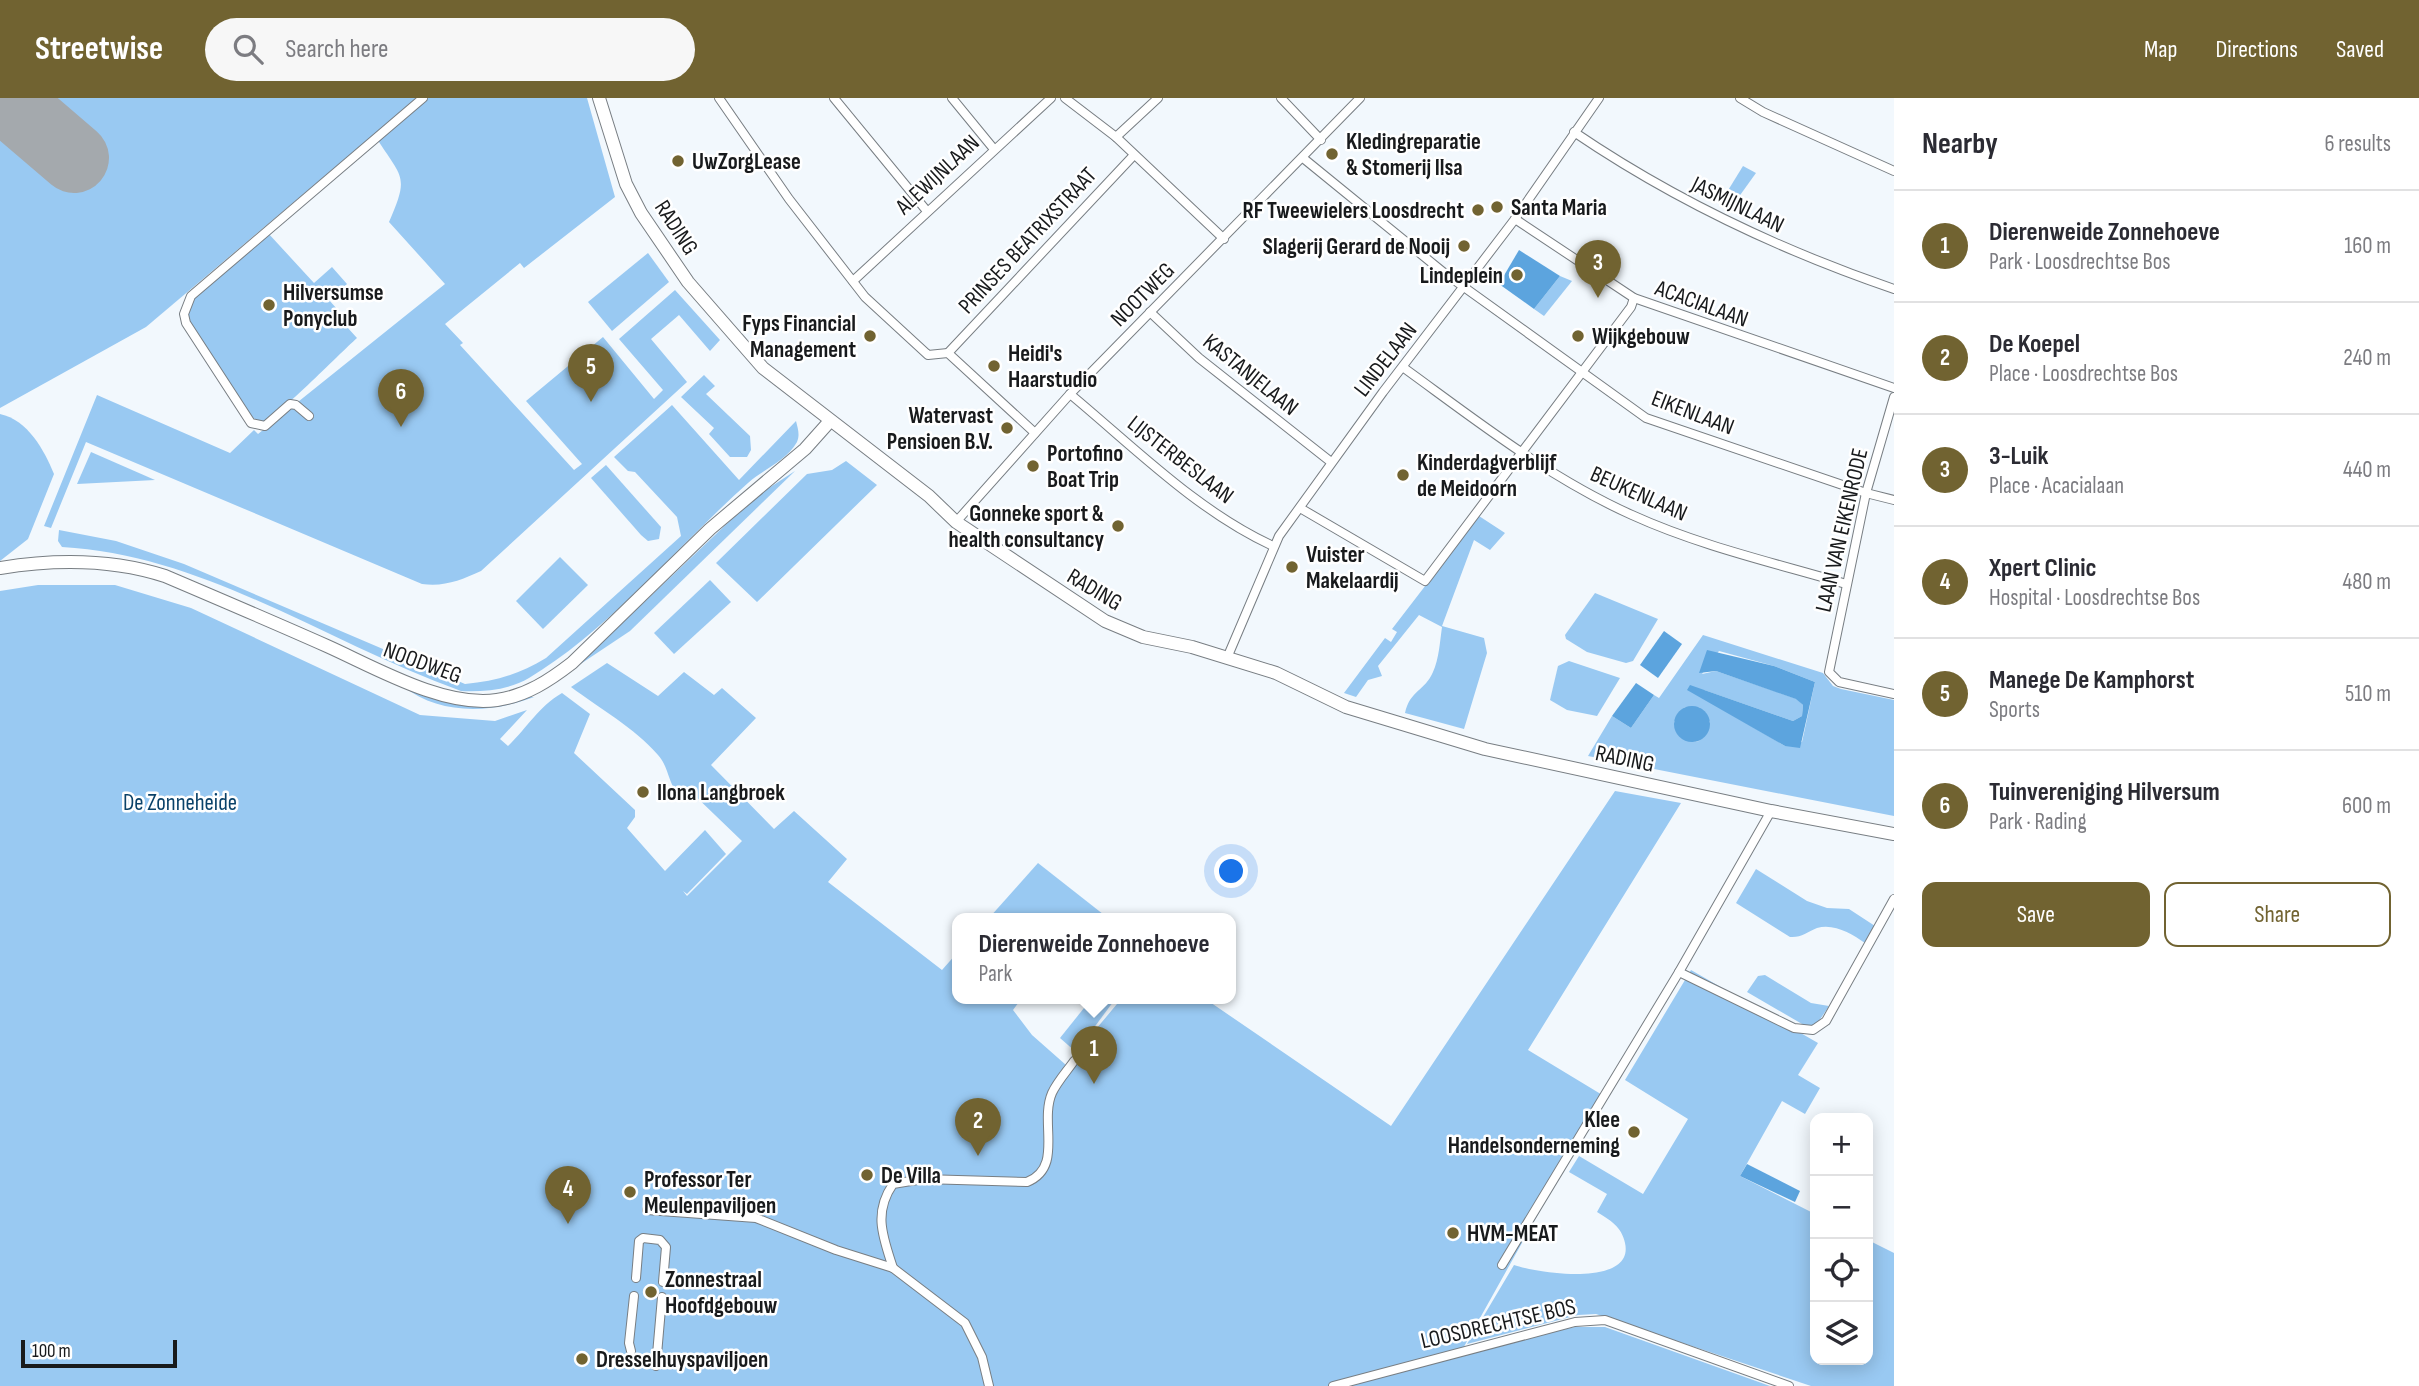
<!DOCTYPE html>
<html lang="en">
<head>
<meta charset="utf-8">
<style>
  :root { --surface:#fff; --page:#f7f7f7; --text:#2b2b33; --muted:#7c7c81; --line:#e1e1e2; --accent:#716331 }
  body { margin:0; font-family:"Sofia Sans Condensed",sans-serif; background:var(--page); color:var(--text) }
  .controls { position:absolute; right:21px; bottom:21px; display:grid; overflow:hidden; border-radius:14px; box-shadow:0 4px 18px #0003 }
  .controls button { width:63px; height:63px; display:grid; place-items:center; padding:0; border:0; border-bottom:2px solid var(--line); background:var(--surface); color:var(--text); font:35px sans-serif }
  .scale { position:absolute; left:21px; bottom:18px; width:156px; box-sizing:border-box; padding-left:7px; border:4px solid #181a1c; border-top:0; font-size:19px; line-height:24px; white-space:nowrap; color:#181a1c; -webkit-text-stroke:5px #fff; paint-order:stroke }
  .you { position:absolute; left:1232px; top:774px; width:24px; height:24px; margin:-18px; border:5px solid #fff; border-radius:50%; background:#1a73e8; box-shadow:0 0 0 10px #1a73e833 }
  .badge { display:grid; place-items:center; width:46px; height:46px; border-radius:50%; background:var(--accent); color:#fff; font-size:23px; font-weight:700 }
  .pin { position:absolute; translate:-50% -58px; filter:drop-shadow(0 2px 4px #0008) }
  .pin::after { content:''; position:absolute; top:37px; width:24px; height:21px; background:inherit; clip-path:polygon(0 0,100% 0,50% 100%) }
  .popup { position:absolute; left:952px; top:815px; width:284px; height:91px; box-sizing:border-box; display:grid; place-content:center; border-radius:14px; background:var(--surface); filter:drop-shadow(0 2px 5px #0005); font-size:23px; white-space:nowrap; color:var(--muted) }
  .popup b { font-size:26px; color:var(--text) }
  .popup::after { content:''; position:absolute; left:50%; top:100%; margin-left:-14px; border:14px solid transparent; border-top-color:var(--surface) }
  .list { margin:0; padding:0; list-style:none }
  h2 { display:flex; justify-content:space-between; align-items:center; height:91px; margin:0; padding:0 28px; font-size:30px }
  h2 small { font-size:23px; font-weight:400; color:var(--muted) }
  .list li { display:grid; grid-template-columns:46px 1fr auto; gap:21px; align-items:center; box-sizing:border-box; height:112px; padding:0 28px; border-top:2px solid var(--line) }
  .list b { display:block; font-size:26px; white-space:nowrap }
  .list p { margin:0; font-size:23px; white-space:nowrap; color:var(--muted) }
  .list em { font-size:23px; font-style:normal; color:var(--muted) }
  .actions { display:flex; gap:14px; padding:21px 28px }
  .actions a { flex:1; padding:16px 0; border:2px solid var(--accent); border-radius:14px; text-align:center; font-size:24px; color:var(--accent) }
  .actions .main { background:var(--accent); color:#fff }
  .icon { flex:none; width:38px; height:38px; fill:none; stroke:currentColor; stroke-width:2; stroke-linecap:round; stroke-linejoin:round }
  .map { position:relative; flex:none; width:1894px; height:1288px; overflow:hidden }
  header { display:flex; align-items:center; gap:42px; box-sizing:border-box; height:98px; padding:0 35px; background:var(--accent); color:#fff }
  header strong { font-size:33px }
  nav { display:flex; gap:38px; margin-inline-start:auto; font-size:24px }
  .search { width:490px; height:63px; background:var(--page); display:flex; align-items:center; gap:18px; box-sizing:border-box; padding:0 24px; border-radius:38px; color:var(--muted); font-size:26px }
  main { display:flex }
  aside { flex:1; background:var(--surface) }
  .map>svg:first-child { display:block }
  .green { fill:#99c9f2; fill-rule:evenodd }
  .water { fill:#5ca4de }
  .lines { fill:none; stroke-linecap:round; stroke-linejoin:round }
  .runway { stroke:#a4a9ad; stroke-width:70 }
  .street-casing { stroke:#787e83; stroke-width:10 }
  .secondary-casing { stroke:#787e83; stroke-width:14 }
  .street { stroke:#fff; stroke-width:8 }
  .secondary { stroke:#fff; stroke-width:12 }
  .poi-dot { fill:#716331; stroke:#fff; stroke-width:2.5 }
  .labels { text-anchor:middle; stroke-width:5; stroke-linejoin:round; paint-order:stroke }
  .poi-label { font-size:23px; font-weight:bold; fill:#181a1c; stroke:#fff; text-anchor:start }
  .street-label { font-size:23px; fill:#181a1c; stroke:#fff }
  .park-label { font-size:23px; fill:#0a4269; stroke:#fff }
</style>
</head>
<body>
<header>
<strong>Streetwise</strong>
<div class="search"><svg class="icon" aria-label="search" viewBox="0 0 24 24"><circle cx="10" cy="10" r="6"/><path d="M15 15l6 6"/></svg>Search here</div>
<nav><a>Map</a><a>Directions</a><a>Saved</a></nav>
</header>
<main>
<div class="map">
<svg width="1894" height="1288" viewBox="0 0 1894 1288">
  <rect width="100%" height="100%" fill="#f2f8fd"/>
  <!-- green -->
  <g class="green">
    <path d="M0,0H417L146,229L0,310Z"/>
    <path d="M427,0H587L615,99L524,170L520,165L445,226L463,245L460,247L574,372L582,366L526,303L603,239L654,301L663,292L619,241L675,192L720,242L710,253L679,217L651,241L687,284L481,473C461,482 445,489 422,486L86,344L51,430L44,428L97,297L230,355L254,332L258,336L445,186L389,124C409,78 403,81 377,41Z"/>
    <path d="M1743,68L1756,75L1738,100L1727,94Z"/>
    <path d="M268,135L314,185L332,169L347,186L329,202L337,211L331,217L334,221L337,218L357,240C340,255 275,322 260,326L247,314L189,222C185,191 245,154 268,135Z"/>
    <path d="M648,155L669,184L612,233L588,204Z"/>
    <path d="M1560,178L1572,183L1544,218L1534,211Z"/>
    <path d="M704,277L715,288L706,296L750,338L751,352L747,359H730L709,336L714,330L681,299Z"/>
    <path d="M672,307L739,382L796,323C798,331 800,337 797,344C786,363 764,371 748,385C676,449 612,530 529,580C509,592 483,594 461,593C329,546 206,457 62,449L58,443L59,432L116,443L184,466L465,586C496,583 520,576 546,560L681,438L677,419L635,374L628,373L614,359Z"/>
    <path d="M0,316C28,322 44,352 54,376L28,441L0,463Z"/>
    <path d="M91,354L155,382L77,386Z"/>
    <path d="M846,363L877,387L757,504L716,465L807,376L832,372Z"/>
    <path d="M606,367L661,429L659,441L648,443L641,437L591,380Z"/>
    <path d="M795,373L630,533L576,569L755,399Z"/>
    <path d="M1479,418L1505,435L1490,452L1474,442L1442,528L1484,540L1487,555L1464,631L1405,615C1410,592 1425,593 1433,574C1439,561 1440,543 1442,529L1419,517L1378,568L1382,578L1368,582L1356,599L1344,595L1385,540L1391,544L1397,534L1392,531Z"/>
    <path d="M560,459L588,487L543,531L516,503Z"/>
    <path d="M710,482L731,504L674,556L654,535Z"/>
    <path d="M38,487H115L191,510L420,617L495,623L527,612L500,641L508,648C528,629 538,609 562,595L590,616L574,655L635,712V719L627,730L665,773L705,732L726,756L687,796L683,793L687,798L742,743L689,692L682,700C667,687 670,670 658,657C635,630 599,610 571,589L607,565L658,598L684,574L714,597L722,590L756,620L711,667L774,731L794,713L847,761L828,784L942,872L957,855L958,900H1022L1013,912L1032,937L1066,967L1122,900H1204L1391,1028L1615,693L1681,705L1528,952L1604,998L1461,1254L1575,1229H1605L1770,1288H0V493Z"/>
    <path d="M1595,495L1658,521L1633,563L1626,565L1587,554L1566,541L1565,537Z"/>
    <path d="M1703,537L1823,575L1833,588L1841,591L1894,602V718L1588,658L1612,618L1631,630L1654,597L1659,600ZM1719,553L1774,568L1815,584L1802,644L1785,648L1691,593L1704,592L1793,623L1802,618L1803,607L1797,601L1716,573L1702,576ZM1685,609H1699L1710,624L1699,643L1694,644L1674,624Z"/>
    <path d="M1569,563L1620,580L1597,618L1567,612L1550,602L1558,568Z"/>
    <path d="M403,588L432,599H534C492,615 440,618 403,588Z"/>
    <path d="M1038,765L1108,820H989Z"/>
    <path d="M1756,771L1807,803L1827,810L1849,811L1875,828L1865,845C1852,836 1834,825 1817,830C1807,834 1801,840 1790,839L1736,805Z"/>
    <path d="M1691,872L1818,945L1798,977L1820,990L1805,1016L1782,1003L1740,1078L1815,1116V1262H1868V1142L1894,1155V1288H1811L1596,1216L1578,1217L1467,1246L1514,1167C1536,1175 1635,1190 1625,1145C1622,1129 1610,1122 1597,1114L1607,1096L1569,1074L1579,1058L1643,1096L1688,1021L1625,982Z"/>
    <path d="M1765,877L1811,905L1829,908L1815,929L1809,930L1747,894L1758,878Z"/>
    <path d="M1092,900H1116L1076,954L1060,940Z"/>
  </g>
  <!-- water -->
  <g class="water">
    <path d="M1519,152L1560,178L1534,211L1499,186Z"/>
    <path d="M1664,533L1682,546L1658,580L1640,567Z"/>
    <path d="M1707,552L1774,568L1815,584L1800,650L1785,648L1687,592L1690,587L1793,623L1802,618L1803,607L1796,601L1716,573L1699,575Z"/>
    <path d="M1636,585L1654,597L1631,630L1612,618Z"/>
    <circle cx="1692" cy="626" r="18"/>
    <path d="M1747,1066L1800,1093L1795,1104L1740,1078Z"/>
  </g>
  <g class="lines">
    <!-- runway -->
    <path class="runway" d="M4,0L74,60"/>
    <defs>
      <g id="street">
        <path d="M719,0L789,101L865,199L928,257L948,255L1035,335"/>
        <path d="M834,0L926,112"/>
        <path d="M952,0L993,50"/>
        <path d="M1065,0L1116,39L1224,141"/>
        <path d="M1281,0L1321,42"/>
        <path d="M1740,0L1763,14L1894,73"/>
        <path d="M1574,34C1674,102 1780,152 1894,191"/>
        <path d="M1116,39L1158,0"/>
        <path d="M1303,60L1443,174L1646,320L1866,395L1894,402"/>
        <path d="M1515,121L1634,200L1894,290"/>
        <path d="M853,183L1051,0"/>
        <path d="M1150,214L1199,260L1331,364"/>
        <path d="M948,255L1134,57"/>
        <path d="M1404,270C1477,323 1549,380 1632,417C1700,448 1775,465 1846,486"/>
        <path d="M1070,296C1135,350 1197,413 1273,448"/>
        <path d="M1894,299L1866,395L1829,574L1839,584L1894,596"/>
        <path d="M309,318L296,307L290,306L265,328L251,325L186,225L184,216L191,198L423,0"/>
        <path d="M1300,410L1425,483L1631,209L1634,200"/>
        <path d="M956,424L1070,296L1360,0"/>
        <path d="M1227,560L1279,438L1383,294L1515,121L1599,0"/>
        <path d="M1679,874L1771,713"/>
        <path d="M647,1112L756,1120L836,1152L893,1170L965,1225L982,1259L989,1288"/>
        <path d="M1502,1167L1679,874L1794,930L1813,932L1826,923L1894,801"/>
        <path d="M893,1170C883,1139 873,1115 893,1086L923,1081L1027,1084C1064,1069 1039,1025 1052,995C1057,984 1067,973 1074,963"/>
        <path d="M636,1180L639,1143L643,1140L660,1142L666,1149L663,1184"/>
        <path d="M631,1253L629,1245L634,1198"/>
        <path d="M656,1268L662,1199"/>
        <path d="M1333,1288L1575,1224L1605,1222L1789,1288"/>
      </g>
      <g id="secondary">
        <path d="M599,0L626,86L641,115L688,184L763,270L929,398L956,424L1105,523L1143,539L1192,549L1276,575L1346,609L1485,651L1771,713L1894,736"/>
        <path d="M0,470C55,461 112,461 165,478C219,501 273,524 327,548C374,569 444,610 497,602C526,598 550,582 572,565L710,431L805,351L830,323"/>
      </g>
    </defs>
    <!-- street casing -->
    <use href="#street" class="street-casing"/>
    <!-- secondary casing -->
    <use href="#secondary" class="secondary-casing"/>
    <!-- street -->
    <use href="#street" class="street"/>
    <!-- secondary -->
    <use href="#secondary" class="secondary"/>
  </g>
  <!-- markers -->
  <g class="poi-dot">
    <circle cx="1332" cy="56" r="7"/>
    <circle cx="678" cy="63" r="7"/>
    <circle cx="1497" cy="109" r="7"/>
    <circle cx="1478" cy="112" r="7"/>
    <circle cx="1464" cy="148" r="7"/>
    <circle cx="1517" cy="177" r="7"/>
    <circle cx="269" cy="207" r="7"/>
    <circle cx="870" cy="238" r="7"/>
    <circle cx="1578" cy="238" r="7"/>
    <circle cx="994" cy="268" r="7"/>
    <circle cx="1007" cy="330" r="7"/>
    <circle cx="1033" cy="368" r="7"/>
    <circle cx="1403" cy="377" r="7"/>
    <circle cx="1118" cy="428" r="7"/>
    <circle cx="1292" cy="469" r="7"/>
    <circle cx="643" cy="694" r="7"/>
    <circle cx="1634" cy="1034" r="7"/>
    <circle cx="867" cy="1077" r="7"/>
    <circle cx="630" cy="1094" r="7"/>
    <circle cx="1453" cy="1135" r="7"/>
    <circle cx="651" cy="1194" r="7"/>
    <circle cx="582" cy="1261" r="7"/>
  </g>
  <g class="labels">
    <!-- poi labels -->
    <g class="poi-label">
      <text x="1346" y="51">Kledingreparatie<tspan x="1346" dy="26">&amp; Stomerij Ilsa</tspan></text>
      <text x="692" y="71">UwZorgLease</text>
      <text x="1511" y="117">Santa Maria</text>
      <text x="1464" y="120" text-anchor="end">RF Tweewielers Loosdrecht</text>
      <text x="1450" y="156" text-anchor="end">Slagerij Gerard de Nooij</text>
      <text x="1503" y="185" text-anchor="end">Lindeplein</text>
      <text x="283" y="202">Hilversumse<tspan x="283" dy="26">Ponyclub</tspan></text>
      <text x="856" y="233" text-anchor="end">Fyps Financial<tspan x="856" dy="26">Management</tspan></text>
      <text x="1592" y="246">Wijkgebouw</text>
      <text x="1008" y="263">Heidi's<tspan x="1008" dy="26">Haarstudio</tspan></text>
      <text x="993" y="325" text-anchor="end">Watervast<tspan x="993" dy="26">Pensioen B.V.</tspan></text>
      <text x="1047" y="363">Portofino<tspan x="1047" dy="26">Boat Trip</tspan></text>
      <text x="1417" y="372">Kinderdagverblijf<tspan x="1417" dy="26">de Meidoorn</tspan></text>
      <text x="1104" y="423" text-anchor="end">Gonneke sport &amp;<tspan x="1104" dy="26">health consultancy</tspan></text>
      <text x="1306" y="464">Vuister<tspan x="1306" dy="26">Makelaardij</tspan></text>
      <text x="657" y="702">Ilona Langbroek</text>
      <text x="1620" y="1029" text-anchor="end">Klee<tspan x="1620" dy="26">Handelsonderneming</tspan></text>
      <text x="881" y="1085">De Villa</text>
      <text x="644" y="1089">Professor Ter<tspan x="644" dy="26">Meulenpaviljoen</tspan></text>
      <text x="1467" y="1143">HVM-MEAT</text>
      <text x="665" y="1189">Zonnestraal<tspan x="665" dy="26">Hoofdgebouw</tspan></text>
      <text x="596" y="1269">Dresselhuyspaviljoen</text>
    </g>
    <!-- street labels -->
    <g class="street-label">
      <text transform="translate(937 76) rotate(-43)" y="8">ALEWIJNLAAN</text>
      <text transform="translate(1738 106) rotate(26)" y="8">JASMIJNLAAN</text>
      <text transform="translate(677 129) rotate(57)" y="8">RADING</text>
      <text transform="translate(1027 142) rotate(-47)" y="8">PRINSES BEATRIXSTRAAT</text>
      <text transform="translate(1142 196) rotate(-45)" y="8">NOOTWEG</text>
      <text transform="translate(1702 205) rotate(20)" y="8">ACACIALAAN</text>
      <text transform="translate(1385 261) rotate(-52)" y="8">LINDELAAN</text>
      <text transform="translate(1251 276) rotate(39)" y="8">KASTANJELAAN</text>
      <text transform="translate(1693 314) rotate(21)" y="8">EIKENLAAN</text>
      <text transform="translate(1181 361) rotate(38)" y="8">LIJSTERBESLAAN</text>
      <text transform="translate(1639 395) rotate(24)" y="8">BEUKENLAAN</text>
      <text transform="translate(1841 432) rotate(-77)" y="8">LAAN VAN EIKENRODE</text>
      <text transform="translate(1095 491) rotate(31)" y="8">RADING</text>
      <text transform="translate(423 564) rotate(20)" y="8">NOODWEG</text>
      <text transform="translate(1625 660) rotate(12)" y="8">RADING</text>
      <text transform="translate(1498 1225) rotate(-13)" y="8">LOOSDRECHTSE BOS</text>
    </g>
    <!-- park labels -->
    <g class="park-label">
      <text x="180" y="712">De Zonneheide</text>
    </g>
  </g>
</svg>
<div class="controls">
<button>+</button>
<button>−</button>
<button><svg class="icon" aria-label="locate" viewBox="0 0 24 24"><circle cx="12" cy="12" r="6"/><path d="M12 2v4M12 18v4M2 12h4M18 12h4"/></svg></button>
<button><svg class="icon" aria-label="layers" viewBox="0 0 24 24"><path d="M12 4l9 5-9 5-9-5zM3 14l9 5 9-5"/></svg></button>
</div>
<div class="scale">100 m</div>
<div class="you"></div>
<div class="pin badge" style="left:1094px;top:986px">1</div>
<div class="popup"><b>Dierenweide Zonnehoeve</b>Park</div>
<div class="pin badge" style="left:978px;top:1058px">2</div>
<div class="pin badge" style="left:1598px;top:200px">3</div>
<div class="pin badge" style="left:568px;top:1126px">4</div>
<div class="pin badge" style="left:591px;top:304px">5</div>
<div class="pin badge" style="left:401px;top:329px">6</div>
</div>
<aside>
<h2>Nearby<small>6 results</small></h2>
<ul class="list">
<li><span class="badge">1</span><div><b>Dierenweide Zonnehoeve</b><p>Park · Loosdrechtse Bos</p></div><em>160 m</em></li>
<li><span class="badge">2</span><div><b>De Koepel</b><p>Place · Loosdrechtse Bos</p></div><em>240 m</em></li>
<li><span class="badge">3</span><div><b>3-Luik</b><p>Place · Acacialaan</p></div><em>440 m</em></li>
<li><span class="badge">4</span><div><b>Xpert Clinic</b><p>Hospital · Loosdrechtse Bos</p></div><em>480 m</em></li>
<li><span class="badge">5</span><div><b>Manege De Kamphorst</b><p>Sports</p></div><em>510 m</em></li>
<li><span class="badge">6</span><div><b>Tuinvereniging Hilversum</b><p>Park · Rading</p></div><em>600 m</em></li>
</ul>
<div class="actions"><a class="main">Save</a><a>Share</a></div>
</aside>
</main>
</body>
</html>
